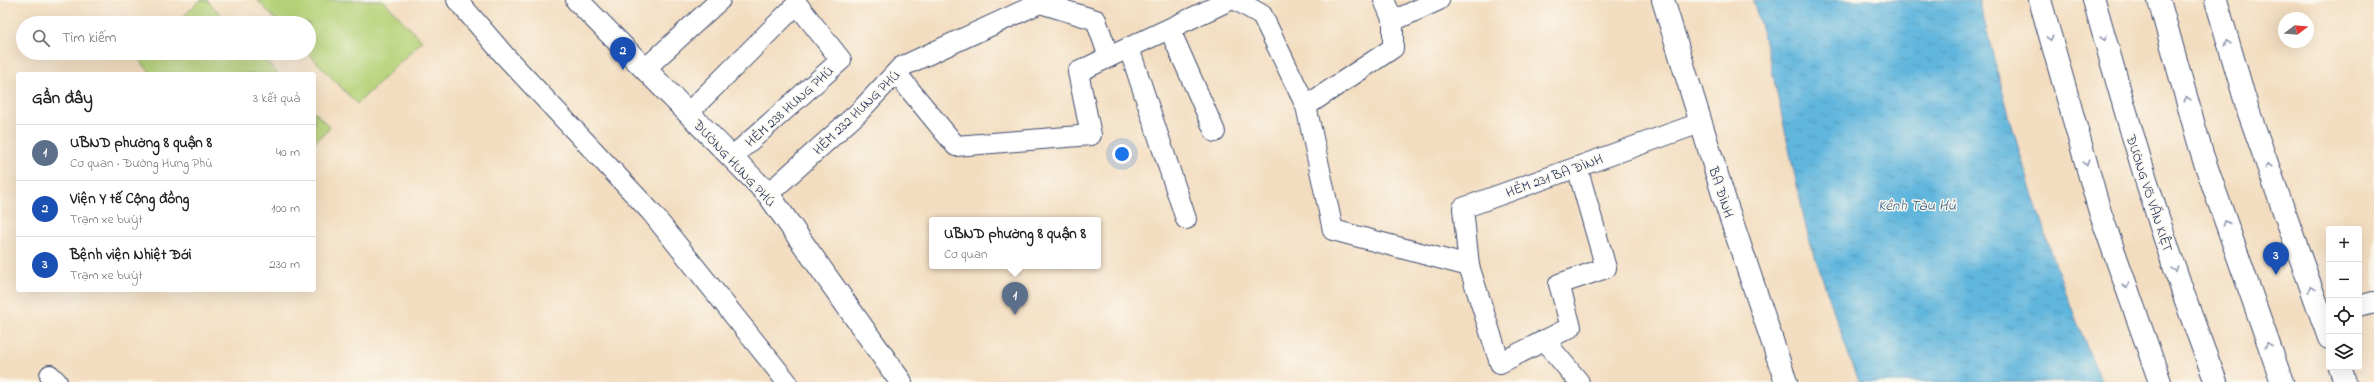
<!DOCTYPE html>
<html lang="vi">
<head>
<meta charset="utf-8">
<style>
  :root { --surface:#fff; --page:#f6f6f6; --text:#202124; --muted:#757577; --line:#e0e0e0; --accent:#d1495b }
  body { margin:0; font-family:"Indie Flower",sans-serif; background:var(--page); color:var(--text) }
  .controls { position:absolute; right:12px; bottom:12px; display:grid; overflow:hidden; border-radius:4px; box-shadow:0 4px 16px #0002 }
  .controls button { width:36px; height:36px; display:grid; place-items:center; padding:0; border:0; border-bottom:1px solid var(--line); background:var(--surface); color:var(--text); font:20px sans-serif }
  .compass { position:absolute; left:2278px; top:12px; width:36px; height:36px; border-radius:50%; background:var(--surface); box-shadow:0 4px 16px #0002; rotate:74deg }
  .you { position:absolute; left:1122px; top:154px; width:14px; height:14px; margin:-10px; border:3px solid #fff; border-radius:50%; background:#1a73e8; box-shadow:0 0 0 6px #1a73e833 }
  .badge { display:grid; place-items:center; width:26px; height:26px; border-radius:50%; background:var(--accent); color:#fff; font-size:13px; font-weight:700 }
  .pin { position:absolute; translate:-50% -33px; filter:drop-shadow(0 1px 2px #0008) }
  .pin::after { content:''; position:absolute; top:21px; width:14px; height:12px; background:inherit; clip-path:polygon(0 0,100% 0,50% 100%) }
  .popup { position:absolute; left:929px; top:217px; width:172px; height:52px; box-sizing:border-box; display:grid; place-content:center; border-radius:4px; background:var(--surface); filter:drop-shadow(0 1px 3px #0005); font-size:13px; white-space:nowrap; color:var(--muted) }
  .popup b { font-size:15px; color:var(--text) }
  .popup::after { content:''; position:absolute; left:50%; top:100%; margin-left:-8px; border:8px solid transparent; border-top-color:var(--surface) }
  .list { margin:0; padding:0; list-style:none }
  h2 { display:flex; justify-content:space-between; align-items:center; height:52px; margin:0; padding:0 16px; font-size:17px }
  h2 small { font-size:13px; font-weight:400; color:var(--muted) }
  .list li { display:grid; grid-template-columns:26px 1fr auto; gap:12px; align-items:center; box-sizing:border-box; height:56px; padding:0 16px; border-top:1px solid var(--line) }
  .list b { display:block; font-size:15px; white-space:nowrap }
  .list p { margin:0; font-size:13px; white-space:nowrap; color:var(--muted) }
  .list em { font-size:13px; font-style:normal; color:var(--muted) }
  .icon { flex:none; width:22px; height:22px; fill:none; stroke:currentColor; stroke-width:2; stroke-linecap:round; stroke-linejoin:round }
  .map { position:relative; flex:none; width:2374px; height:382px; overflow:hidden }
  .search { position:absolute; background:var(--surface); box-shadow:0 4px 16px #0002; left:16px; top:16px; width:300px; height:44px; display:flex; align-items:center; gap:10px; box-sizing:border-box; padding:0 14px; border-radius:22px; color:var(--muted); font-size:15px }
  .panel { position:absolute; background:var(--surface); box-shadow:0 4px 16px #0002; left:16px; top:72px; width:300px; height:220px; border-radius:4px }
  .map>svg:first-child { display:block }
  .green { fill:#b5d278; stroke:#68806b }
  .water { fill:url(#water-ripples); stroke:#3e729e }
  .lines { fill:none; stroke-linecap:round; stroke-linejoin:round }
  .lane-casing { stroke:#3b496d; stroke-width:22 }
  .street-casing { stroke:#3b496d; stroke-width:24 }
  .secondary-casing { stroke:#3b496d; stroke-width:24 }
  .highway-casing { stroke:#3b496d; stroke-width:24 }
  .lane { stroke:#fff; stroke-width:20 }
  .street { stroke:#fff; stroke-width:22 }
  .secondary { stroke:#fff; stroke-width:22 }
  .highway { stroke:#fff; stroke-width:22 }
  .oneway { stroke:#8d97ae }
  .labels { text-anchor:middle; stroke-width:3; stroke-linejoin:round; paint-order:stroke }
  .street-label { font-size:14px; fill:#1b2f5e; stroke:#fbf7ec }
  .water-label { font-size:15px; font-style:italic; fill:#305884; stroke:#fbf7ec }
</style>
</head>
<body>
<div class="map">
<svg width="2374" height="382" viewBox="0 0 2374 382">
  <defs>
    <pattern id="water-ripples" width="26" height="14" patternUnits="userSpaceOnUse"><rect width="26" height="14" fill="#60b6dd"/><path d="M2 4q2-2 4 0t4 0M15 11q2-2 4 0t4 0" fill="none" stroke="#4e94b6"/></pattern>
  </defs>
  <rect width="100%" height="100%" fill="#fbf7ec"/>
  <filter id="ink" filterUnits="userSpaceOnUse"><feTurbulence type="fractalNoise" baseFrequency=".025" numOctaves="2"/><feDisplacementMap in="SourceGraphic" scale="8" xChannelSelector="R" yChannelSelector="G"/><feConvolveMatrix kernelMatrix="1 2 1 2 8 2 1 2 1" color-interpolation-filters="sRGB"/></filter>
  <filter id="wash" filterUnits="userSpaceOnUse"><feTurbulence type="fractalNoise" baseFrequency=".012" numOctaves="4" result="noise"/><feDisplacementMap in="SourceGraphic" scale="16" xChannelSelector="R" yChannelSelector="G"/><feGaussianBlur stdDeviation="0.9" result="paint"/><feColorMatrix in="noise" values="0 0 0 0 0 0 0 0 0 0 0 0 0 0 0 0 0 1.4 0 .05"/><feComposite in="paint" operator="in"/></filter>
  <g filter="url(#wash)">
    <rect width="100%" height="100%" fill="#f3ddc0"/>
    <!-- green -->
    <g class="green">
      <path d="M200,0H207L229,23H177Z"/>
      <path d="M257,0H383L422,41L357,104L308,53L309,23H279Z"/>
      <path d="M146,53H258L278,74H152L139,60Z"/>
      <path d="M314,111L330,128L314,143Z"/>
    </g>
    <!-- water -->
    <path class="water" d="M1753,0H1979C2011,129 2048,260 2102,382H1858L1808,236L1768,52Z"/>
  </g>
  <g filter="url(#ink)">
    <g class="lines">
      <defs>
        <g id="lane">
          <path d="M457,0L505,56L651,212L787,382"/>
          <path d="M1236,0L1262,15L1306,106L1393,48V21L1439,0"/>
          <path d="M1384,0L1393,21"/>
          <path d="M1170,30L1215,132"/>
          <path d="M1129,48L1186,219"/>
          <path d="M645,69L720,0"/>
          <path d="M896,73L956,146L1091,135L1078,72L1109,57"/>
          <path d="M1306,106L1333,230L1469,266"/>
          <path d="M689,112L797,4L841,60L732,157"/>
          <path d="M1577,167L1606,268L1559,284L1571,327L1500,363L1469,266L1463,208L1700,123"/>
          <path d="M768,194L859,112L901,67L1040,3L1096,20L1109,57L1230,0"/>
          <path d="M2359,306L2374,302"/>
          <path d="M1544,340L1579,382"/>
          <path d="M50,375L57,382"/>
        </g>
        <path id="street" d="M1663,0L1726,204L1786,382"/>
        <path id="secondary" d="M577,0L768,194L901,382"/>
        <g id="highway">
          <path d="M2040,0L2100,212L2160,382"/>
          <path d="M2094,0C2130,129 2167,257 2216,382"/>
          <path d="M2159,0L2202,154L2282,382"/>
          <path d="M2216,0L2248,110L2329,338"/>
          <path d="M2340,367L2345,382"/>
        </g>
      </defs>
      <!-- lane casing -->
      <use href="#lane" class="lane-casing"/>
      <!-- street casing -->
      <use href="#street" class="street-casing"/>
      <!-- secondary casing -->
      <use href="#secondary" class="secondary-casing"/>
      <!-- highway casing -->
      <use href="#highway" class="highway-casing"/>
      <!-- lane -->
      <use href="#lane" class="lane"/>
      <!-- street -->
      <use href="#street" class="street"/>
      <!-- secondary -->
      <use href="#secondary" class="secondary"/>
      <!-- highway -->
      <use href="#highway" class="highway"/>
    </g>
    <!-- one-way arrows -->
    <defs><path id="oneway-chevron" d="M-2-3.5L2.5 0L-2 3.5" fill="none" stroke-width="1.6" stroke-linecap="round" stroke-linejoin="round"/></defs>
    <g class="oneway">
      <use href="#oneway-chevron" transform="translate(2050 38) rotate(75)"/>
      <use href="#oneway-chevron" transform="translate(2104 38) rotate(74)"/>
      <use href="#oneway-chevron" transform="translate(2227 43) rotate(-107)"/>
      <use href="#oneway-chevron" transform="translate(2187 99) rotate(-106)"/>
      <use href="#oneway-chevron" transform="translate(2086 163) rotate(74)"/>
      <use href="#oneway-chevron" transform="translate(2268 166) rotate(-109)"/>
      <use href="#oneway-chevron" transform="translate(2226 223) rotate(-109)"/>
      <use href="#oneway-chevron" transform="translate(2175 269) rotate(72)"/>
      <use href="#oneway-chevron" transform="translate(2126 286) rotate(71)"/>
      <use href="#oneway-chevron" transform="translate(2311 289) rotate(-110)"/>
      <use href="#oneway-chevron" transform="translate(2268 345) rotate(-110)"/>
    </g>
  </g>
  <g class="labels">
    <!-- street labels -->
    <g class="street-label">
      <text transform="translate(789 106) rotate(-42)" y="5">HẺM 238 HƯNG PHÚ</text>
      <text transform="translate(856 112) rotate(-44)" y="5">HẺM 232 HƯNG PHÚ</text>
      <text transform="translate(735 163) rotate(47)" y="5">ĐƯỜNG HƯNG PHÚ</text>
      <text transform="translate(1554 175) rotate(-20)" y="5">HẺM 231 BA ĐÌNH</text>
      <text transform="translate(1722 192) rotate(72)" y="5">BA ĐÌNH</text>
      <text transform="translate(2150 193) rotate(72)" y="5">ĐƯỜNG VÕ VĂN KIỆT</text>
    </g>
    <!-- water labels -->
    <g class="water-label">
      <text x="1917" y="210">Kênh Tàu Hủ</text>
    </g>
  </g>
</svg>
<div class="controls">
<button>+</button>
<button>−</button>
<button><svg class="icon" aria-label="locate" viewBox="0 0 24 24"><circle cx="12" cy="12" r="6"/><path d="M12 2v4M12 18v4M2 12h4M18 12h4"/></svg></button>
<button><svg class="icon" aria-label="layers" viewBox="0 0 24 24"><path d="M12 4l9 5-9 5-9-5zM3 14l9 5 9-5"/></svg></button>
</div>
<svg class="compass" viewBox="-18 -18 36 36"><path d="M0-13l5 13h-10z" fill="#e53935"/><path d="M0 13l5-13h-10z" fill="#757577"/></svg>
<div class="you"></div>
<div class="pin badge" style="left:1015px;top:315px;background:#5c6f8a">1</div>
<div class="popup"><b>UBND phường 8 quận 8</b>Cơ quan</div>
<div class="pin badge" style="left:623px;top:70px;background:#1a4fb4">2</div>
<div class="pin badge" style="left:2276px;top:275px;background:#1a4fb4">3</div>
<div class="search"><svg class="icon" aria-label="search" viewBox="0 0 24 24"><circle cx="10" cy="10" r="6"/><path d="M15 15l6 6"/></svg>Tìm kiếm</div>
<section class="panel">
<h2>Gần đây<small>3 kết quả</small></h2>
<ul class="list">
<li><span class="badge" style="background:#5c6f8a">1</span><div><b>UBND phường 8 quận 8</b><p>Cơ quan · Đường Hưng Phú</p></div><em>40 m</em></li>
<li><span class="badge" style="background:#1a4fb4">2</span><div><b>Viện Y tế Cộng đồng</b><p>Trạm xe buýt</p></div><em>100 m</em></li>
<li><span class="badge" style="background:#1a4fb4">3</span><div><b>Bệnh viện Nhiệt Đới</b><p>Trạm xe buýt</p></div><em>230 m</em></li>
</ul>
</section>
</div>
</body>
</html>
